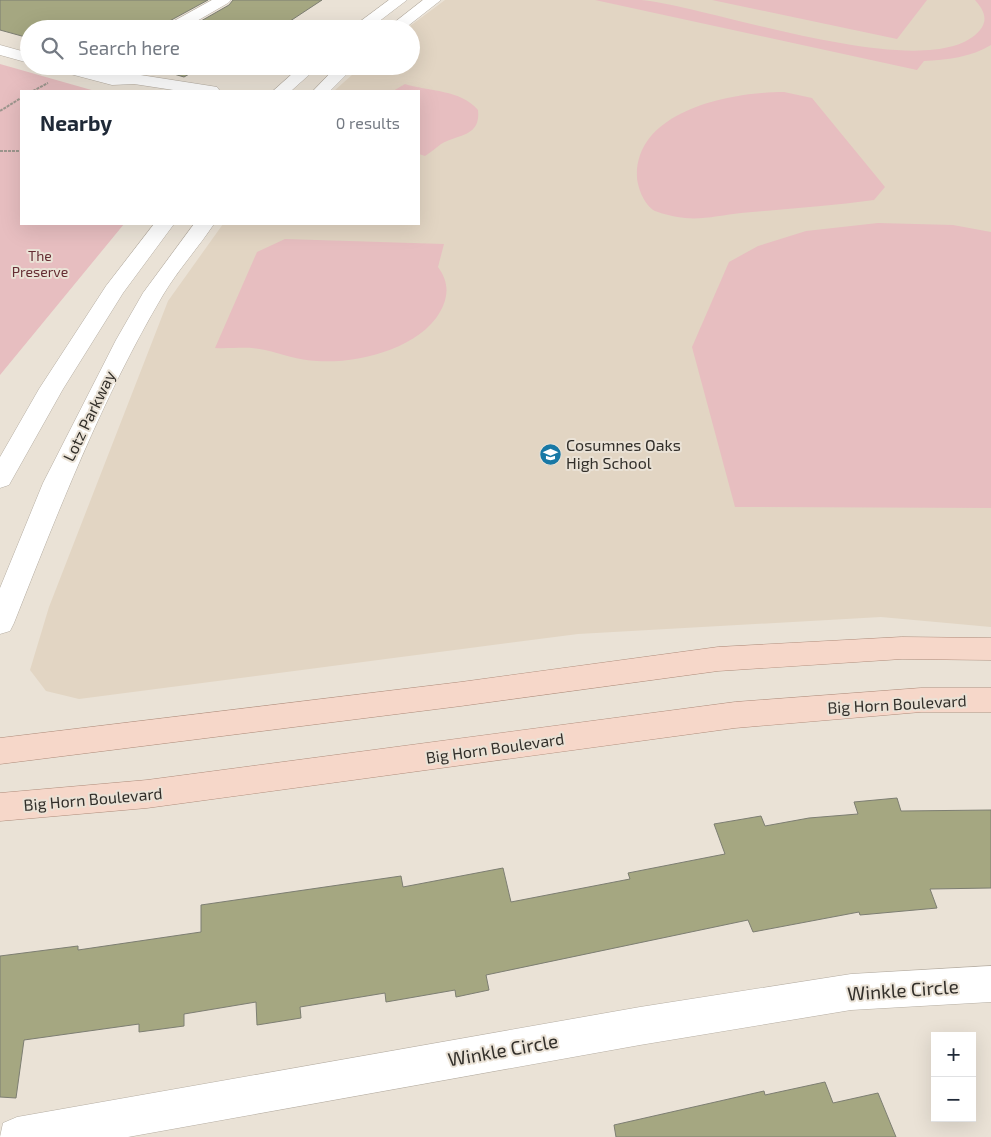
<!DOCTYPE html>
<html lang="en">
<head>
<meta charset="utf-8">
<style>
  :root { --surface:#fff; --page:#f6f6f7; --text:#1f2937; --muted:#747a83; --line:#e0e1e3 }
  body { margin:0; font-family:"Exo 2",sans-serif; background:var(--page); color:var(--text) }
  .controls { position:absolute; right:15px; bottom:15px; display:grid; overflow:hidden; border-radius:0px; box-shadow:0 5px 20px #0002 }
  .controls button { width:45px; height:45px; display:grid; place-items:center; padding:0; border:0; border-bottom:1px solid var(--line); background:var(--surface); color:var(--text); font:25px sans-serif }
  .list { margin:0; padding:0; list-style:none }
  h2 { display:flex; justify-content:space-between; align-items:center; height:65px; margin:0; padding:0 20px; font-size:21px }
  h2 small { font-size:16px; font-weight:400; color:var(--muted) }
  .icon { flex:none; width:28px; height:28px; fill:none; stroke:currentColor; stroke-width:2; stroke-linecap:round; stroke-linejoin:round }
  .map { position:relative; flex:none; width:991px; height:1137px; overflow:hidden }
  .search { position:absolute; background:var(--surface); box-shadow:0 5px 20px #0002; left:20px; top:20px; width:400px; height:55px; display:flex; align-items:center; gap:12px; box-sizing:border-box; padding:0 18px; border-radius:28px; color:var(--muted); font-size:19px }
  .panel { position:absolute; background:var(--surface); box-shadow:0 5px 20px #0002; left:20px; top:90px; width:400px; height:135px; border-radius:0px }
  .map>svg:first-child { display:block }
  .built { fill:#e2d5c3 }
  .green { fill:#e7bec0 }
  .building { fill:#a5a781; stroke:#7d7e72 }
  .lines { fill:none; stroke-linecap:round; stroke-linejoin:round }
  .minor-casing { stroke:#b5ada2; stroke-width:1 }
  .major-casing { stroke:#ae8b7a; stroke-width:1 }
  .path { stroke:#9d978e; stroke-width:2; stroke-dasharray:3 1; stroke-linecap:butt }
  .minor { fill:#fff; fill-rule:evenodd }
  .major { fill:#f6d7c9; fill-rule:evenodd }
  .labels { text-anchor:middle; stroke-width:4; stroke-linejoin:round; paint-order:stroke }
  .far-park-label { font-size:14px; fill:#652d33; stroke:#eae2d6 }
  .street-label { font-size:16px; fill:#322f2a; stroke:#eae2d6 }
  .poi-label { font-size:16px; fill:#322f2a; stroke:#eae2d6; text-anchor:start }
  .near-street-label { font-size:19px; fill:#322f2a; stroke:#eae2d6 }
</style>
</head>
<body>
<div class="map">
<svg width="991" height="1137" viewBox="0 0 991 1137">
  <rect width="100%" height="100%" fill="#eae2d6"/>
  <!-- built -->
  <path class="built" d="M445,0H991V627L881,617L578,634L79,699L46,691L30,670L49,607L168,301L223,224H419V91H334L362,66H411V29H406Z"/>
  <!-- green -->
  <g class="green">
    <path d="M595,0C610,0 626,0 641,0C709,6 932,88 980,30C989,19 983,9 975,0H991V45C972,57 946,60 924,61L917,70Z"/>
    <path d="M712,0H927L897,39Z"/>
    <path d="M0,64L95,91H21V224H124L0,375Z"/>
    <path d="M405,84C430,92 460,89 478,110C481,137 458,134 441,144C436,148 431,152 425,156L419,154V91H393Z"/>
    <path d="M784,92L812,98L885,187L874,200C830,206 785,209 741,213C723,215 702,220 685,218C676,217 662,214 655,211C645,206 638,189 637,178C634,110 732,92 784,92Z"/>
    <path d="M878,223L953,225L991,232V508L735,507L692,347L729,262L758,246L806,231Z"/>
    <path d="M285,239L444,244L438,267C449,282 449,296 440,312C419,349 356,364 317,361C298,360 282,354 265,350C250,346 230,349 215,348L257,252Z"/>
  </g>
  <!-- building -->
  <g class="building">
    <path d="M0,0H208L164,24L161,29H29V38L0,30Z"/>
    <path d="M233,0H322L278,29H187L229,5Z"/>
    <path d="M147,66H203L184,77Z"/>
    <path d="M897,798L901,811L991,810V888L930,889L937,908L860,915L859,912L753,932L748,920L486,975L489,990L456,997L455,990L386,1002L385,993L300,1007L301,1018L257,1025L256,1002L184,1014V1026L139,1032V1024L24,1040L16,1098L0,1097V956L78,946V950L201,932V905L401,876L403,887L503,868L511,902L630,879L628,873L725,854L714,824L761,816L765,826L809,818L858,814L854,802Z"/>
    <path d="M825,1082L833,1103L878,1093L896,1137H616L614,1125L764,1091L765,1095Z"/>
  </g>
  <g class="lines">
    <defs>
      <g id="minor">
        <path d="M212,0H231L228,3L183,29H163L165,26Z"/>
        <path d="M389,0H407L369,29H350Z"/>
        <path d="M423,0H441L404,29H386Z"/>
        <path d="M0,45L29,53V63L0,55Z"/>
        <path d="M53,66H81L112,75L134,74L211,86L217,87L220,91H180L134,84L112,85L55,70Z"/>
        <path d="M301,66H319L291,91H273Z"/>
        <path d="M337,66H355L330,91H313Z"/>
        <path d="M154,224H174L123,293L63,389L9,485L0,488V457L39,389L106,286Z"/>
        <path d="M194,224H214C198,248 178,270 163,295C102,398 58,512 14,623L10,631L0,634V588L43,483L116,340L143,293Z"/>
        <path d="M991,966V1002L851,1010L640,1045L128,1137H0L3,1123L17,1117L640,1007L851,974Z"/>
      </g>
      <g id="major">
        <path d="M902,637L991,638V660L902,659L718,671L461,706L0,764V738L461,682L718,647Z"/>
        <path d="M921,688H991V712H921L735,728L147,808L0,821V793L147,780L735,702Z"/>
      </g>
    </defs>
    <!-- minor casing -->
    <use href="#minor" class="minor-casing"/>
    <!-- major casing -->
    <use href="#major" class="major-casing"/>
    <!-- path -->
    <g class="path">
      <path d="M33,91L48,83"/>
      <path d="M0,111L21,98"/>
      <path d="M0,151H21"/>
    </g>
    <!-- minor -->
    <use href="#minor" class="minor"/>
    <!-- major -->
    <use href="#major" class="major"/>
  </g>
  <!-- icons -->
  <defs>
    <symbol id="school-disc" viewBox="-11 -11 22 22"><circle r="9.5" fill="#1878a5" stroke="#eae2d6"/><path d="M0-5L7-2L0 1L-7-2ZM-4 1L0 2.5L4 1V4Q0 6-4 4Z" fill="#fff"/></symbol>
  </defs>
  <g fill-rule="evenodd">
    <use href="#school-disc" x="538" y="442" width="25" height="25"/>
  </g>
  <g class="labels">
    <!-- far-park labels -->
    <g class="far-park-label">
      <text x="40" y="261">The<tspan x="40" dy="16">Preserve</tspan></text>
    </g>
    <!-- street labels -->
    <g class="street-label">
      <text transform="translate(89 416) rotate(-64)" y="6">Lotz Parkway</text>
      <text transform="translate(897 704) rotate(-3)" y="6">Big Horn Boulevard</text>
      <text transform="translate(495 748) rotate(-8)" y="6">Big Horn Boulevard</text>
      <text transform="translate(93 799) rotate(-5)" y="6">Big Horn Boulevard</text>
    </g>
    <!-- poi labels -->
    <g class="poi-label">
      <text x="566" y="451">Cosumnes Oaks<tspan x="566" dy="18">High School</tspan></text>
    </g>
    <!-- near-street labels -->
    <g class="near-street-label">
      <text transform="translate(903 990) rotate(-4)" y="7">Winkle Circle</text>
      <text transform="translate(503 1050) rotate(-10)" y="7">Winkle Circle</text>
    </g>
  </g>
</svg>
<div class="controls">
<button>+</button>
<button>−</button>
</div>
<div class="search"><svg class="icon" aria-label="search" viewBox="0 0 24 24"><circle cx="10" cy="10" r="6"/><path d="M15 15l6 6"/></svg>Search here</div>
<section class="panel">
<h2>Nearby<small>0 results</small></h2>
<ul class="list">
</ul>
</section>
</div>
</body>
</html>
